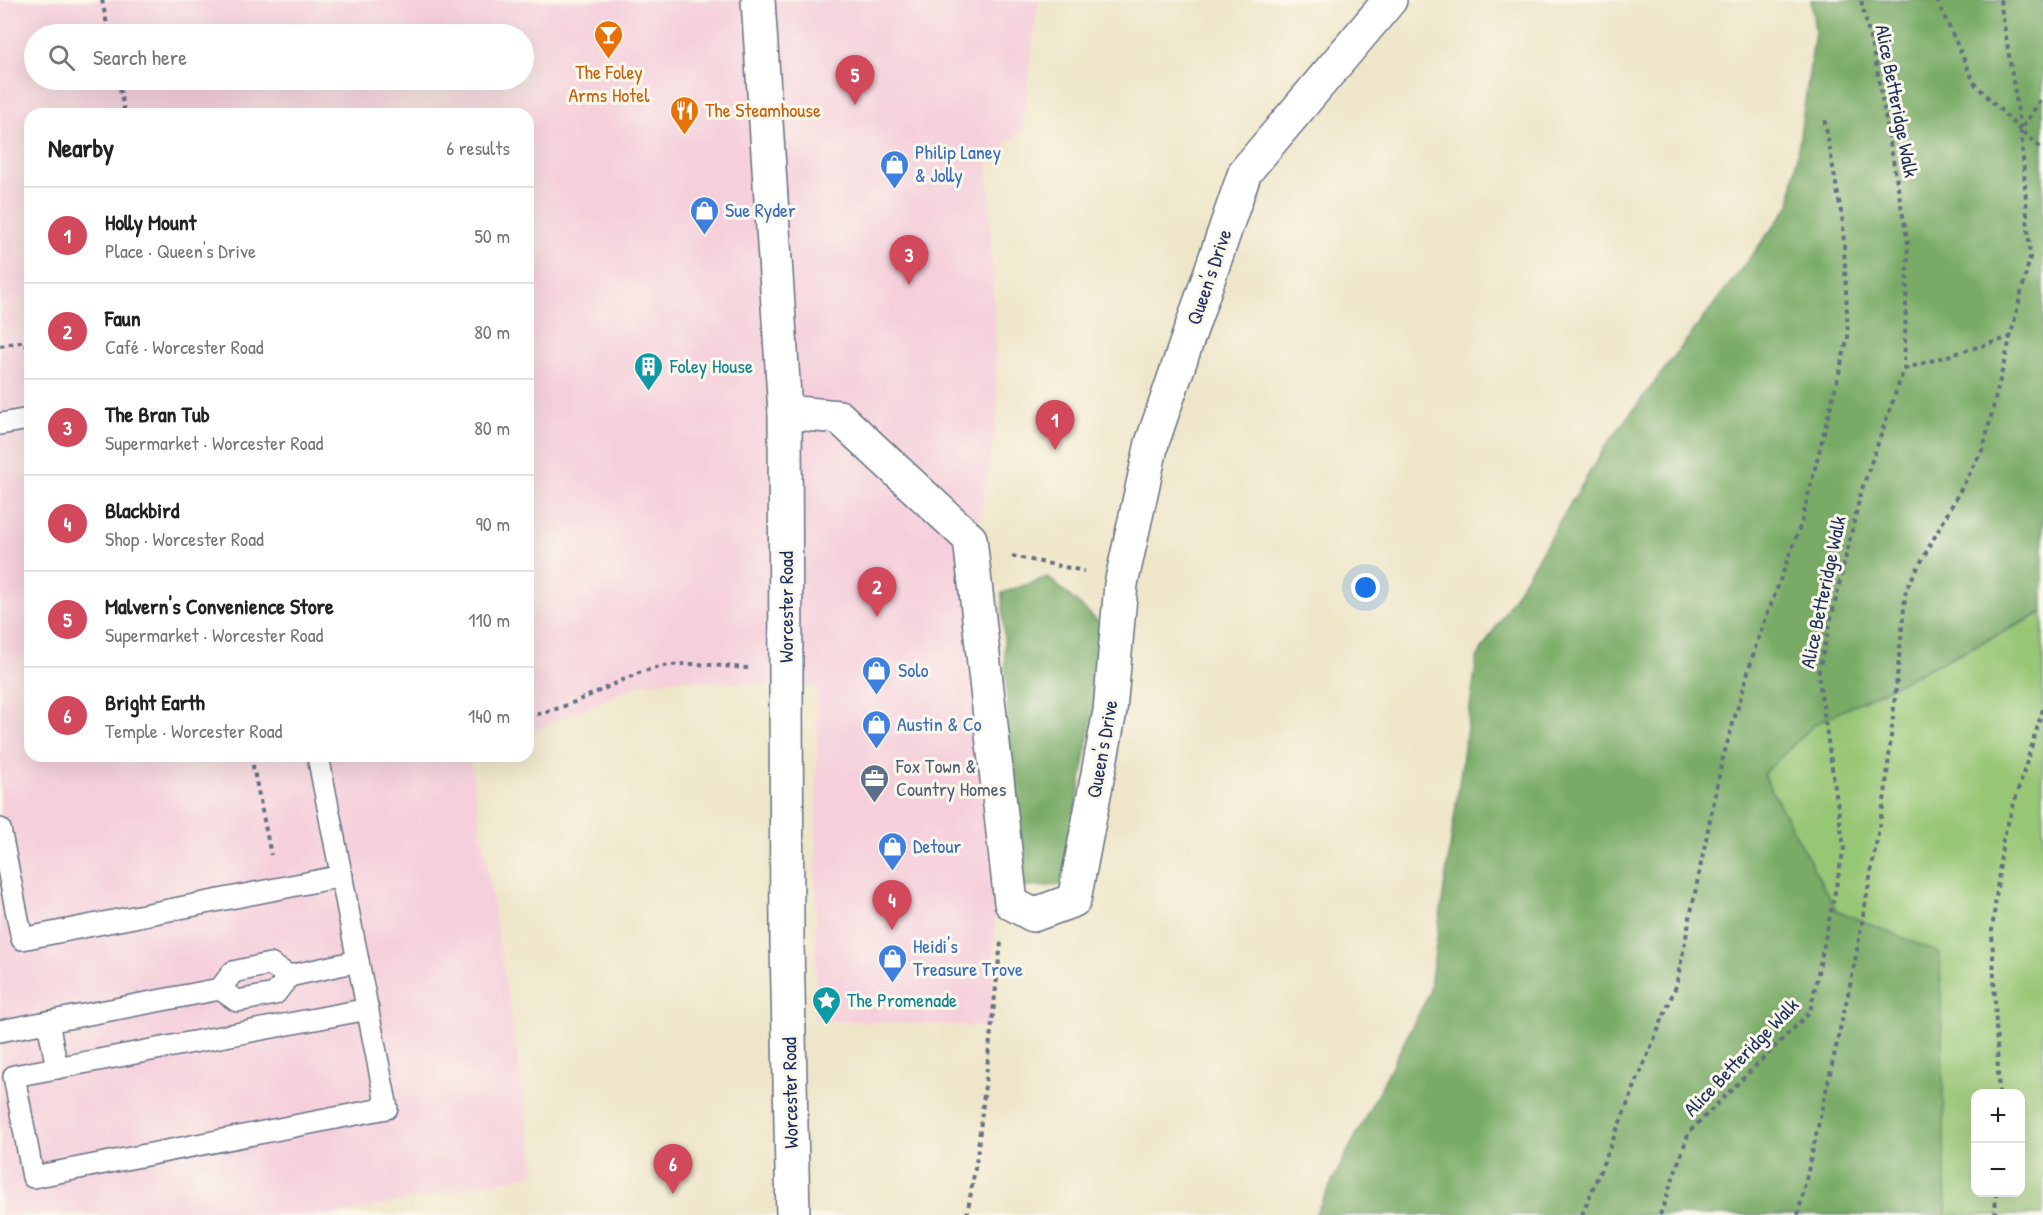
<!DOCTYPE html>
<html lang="en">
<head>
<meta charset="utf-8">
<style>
  :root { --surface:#fff; --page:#f6f6f6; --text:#222; --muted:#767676; --line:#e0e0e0; --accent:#d1495b }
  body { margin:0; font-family:"Patrick Hand",sans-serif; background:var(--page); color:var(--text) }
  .controls { position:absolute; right:18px; bottom:18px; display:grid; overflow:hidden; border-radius:12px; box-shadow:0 6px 24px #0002 }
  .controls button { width:54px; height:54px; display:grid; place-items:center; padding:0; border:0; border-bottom:2px solid var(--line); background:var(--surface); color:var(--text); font:30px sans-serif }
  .you { position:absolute; left:1366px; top:588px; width:21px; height:21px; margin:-15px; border:4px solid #fff; border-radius:50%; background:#1a73e8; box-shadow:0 0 0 9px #1a73e833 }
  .badge { display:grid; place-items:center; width:39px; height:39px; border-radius:50%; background:var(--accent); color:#fff; font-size:20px; font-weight:700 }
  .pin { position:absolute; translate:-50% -50px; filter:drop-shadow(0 2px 3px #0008) }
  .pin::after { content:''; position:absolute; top:32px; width:21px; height:18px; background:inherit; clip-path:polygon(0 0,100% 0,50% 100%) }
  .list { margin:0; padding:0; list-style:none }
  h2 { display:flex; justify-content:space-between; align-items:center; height:78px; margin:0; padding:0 24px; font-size:26px }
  h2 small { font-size:20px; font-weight:400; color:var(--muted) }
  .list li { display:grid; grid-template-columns:39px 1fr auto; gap:18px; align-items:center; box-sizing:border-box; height:96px; padding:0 24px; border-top:2px solid var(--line) }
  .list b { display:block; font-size:22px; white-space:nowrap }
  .list p { margin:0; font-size:20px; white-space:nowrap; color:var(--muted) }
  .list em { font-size:20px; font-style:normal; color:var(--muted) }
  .icon { flex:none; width:33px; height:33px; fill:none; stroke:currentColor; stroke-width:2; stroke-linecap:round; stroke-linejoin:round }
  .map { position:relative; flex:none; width:2043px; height:1215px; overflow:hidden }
  .search { position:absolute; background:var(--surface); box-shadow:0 6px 24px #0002; left:24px; top:24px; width:510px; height:66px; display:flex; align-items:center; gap:15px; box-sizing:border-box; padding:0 21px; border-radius:33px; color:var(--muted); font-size:22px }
  .panel { position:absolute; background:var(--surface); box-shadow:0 6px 24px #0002; left:24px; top:108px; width:510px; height:654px; border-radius:18px }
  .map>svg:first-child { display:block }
  .built { fill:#f5cfdb; fill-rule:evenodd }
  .green { fill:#97c675; stroke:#597a6a; stroke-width:1.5; fill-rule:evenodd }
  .forest { fill:#79ab66; stroke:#4a6d62; stroke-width:1.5 }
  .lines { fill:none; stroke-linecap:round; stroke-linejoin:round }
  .lane-casing { stroke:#656f83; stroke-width:24 }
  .street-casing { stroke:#656f83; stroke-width:36 }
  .highway-casing { stroke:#656f83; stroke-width:36 }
  .path { stroke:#656f83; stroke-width:4; stroke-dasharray:4.5 4.5; stroke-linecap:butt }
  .lane { stroke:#fff; stroke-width:21 }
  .street { stroke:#fff; stroke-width:33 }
  .highway { stroke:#fff; stroke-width:33 }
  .labels { text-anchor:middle; stroke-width:6; stroke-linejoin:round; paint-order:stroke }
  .food-label { font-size:20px; fill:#c56008; stroke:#fbf7ec }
  .street-label { font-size:20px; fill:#1b2f5e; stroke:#fbf7ec }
  .shop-label { font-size:20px; fill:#366cbe; stroke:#fbf7ec; text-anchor:start }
  .culture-label { font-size:20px; fill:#0d838f; stroke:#fbf7ec; text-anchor:start }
  .service-label { font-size:20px; fill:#4e5e75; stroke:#fbf7ec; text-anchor:start }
</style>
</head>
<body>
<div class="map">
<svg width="2043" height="1215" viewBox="0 0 2043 1215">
  <rect width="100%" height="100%" fill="#fbf7ec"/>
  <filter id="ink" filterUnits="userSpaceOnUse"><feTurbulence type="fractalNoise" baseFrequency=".0167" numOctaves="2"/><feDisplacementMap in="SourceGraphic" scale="12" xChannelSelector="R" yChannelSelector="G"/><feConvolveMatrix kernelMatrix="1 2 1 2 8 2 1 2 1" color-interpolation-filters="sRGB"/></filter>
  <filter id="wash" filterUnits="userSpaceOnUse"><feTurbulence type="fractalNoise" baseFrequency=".008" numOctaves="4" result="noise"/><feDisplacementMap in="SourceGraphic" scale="24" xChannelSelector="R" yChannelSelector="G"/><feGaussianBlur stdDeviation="1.35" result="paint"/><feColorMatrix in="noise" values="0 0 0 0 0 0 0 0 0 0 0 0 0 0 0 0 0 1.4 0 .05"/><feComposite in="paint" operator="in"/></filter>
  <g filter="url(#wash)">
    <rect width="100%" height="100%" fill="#efe6c9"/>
    <!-- built -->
    <path class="built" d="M0,0H1038L1022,130L988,161L998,413L978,531L998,824L991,1027L815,1020L817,688L678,679L638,685L528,734V114H30V756H478L470,760L536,1174L333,1215H0ZM34,34H524V80H34Z"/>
    <!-- green -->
    <path class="green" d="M2043,613V1215H1946L1939,954L1836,910L1763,774L1815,724ZM1976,1094H2020V1192H1976Z"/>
    <!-- forest -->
    <g class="forest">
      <path d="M1811,0H2043V612L1815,724L1763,774L1836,910L1940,953L1946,1215H1315L1429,994L1477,658L1605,447L1790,205L1815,32Z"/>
      <path d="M1048,577L1108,630L1062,885L1018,888L1009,748L1002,593Z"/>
    </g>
  </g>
  <g filter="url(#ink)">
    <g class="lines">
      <defs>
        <g id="lane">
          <path d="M0,424L30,419"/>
          <path d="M0,829L22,939L342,876"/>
          <path d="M358,961L387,1108L33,1177L14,1076L368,1009"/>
          <path d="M289,976L358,961L318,756"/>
          <path d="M48,1022L57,1068"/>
          <path d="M0,1031L220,989L233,972L270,964L289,976L275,994L237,1001L220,989"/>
        </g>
        <path id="street" d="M785,412L839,417L970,539L1011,903L1033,915L1074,900L1110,711L1121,584L1152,443L1245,172L1390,0"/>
        <path id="highway" d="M758,0L785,412L787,945L793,1215"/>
      </defs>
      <!-- lane casing -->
      <use href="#lane" class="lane-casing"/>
      <!-- street casing -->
      <use href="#street" class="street-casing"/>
      <!-- highway casing -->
      <use href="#highway" class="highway-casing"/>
      <!-- path -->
      <g class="path">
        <path d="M102,0L109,34"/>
        <path d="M1937,0L1975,84L2020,130"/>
        <path d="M2000,0L2021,130L2043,150"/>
        <path d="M118,80L125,114"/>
        <path d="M0,346L25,341L30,364"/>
        <path d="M1904,369L2011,337"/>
        <path d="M1012,556L1084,571"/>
        <path d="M528,714C553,718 620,678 648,670C683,659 713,666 748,668"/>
        <path d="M251,756L271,855"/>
        <path d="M1999,1094L1992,931L2003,839L2043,709"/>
        <path d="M967,1215L977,1157L1001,942"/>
        <path d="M1582,1215L1676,986L1722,761L1756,645L1801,524L1848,337L1843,223L1824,117"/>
        <path d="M1660,1215L1689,1132L1810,1012L1844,848L1818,674L1861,492L1904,369L1908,244L1876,64L1861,0"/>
        <path d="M1798,1215L1853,972L1885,795L1906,589L1983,449L2030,257L2021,130L2043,96"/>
        <path d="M1995,1215L1996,1192"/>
      </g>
      <!-- lane -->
      <use href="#lane" class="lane"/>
      <!-- street -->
      <use href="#street" class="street"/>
      <!-- highway -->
      <use href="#highway" class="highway"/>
    </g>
  </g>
  <!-- icons -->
  <defs>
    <symbol id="bar-pin" viewBox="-11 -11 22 30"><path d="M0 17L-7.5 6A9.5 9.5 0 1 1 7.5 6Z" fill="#e8710a" stroke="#fbf7ec"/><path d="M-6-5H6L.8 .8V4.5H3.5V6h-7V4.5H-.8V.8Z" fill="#fff"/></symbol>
    <symbol id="restaurant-pin" viewBox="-11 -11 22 30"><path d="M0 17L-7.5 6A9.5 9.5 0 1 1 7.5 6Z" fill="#e8710a" stroke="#fbf7ec"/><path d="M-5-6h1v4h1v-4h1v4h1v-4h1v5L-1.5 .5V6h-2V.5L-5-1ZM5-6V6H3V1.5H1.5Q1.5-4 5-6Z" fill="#fff"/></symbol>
    <symbol id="shop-pin" viewBox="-11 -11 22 30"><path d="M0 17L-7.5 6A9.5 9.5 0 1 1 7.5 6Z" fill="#3f7fe0" stroke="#fbf7ec"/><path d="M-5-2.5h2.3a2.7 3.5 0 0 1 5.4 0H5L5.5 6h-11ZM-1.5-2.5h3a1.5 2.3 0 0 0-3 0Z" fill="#fff"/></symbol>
    <symbol id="building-pin" viewBox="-11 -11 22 30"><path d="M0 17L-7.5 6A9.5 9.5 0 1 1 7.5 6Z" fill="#0f9aa8" stroke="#fbf7ec"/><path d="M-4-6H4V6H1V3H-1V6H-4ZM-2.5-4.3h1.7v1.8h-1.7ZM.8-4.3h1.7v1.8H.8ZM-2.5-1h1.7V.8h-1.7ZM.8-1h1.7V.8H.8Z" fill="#fff"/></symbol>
    <symbol id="office-pin" viewBox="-11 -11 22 30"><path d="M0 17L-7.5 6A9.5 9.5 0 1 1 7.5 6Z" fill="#5c6f8a" stroke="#fbf7ec"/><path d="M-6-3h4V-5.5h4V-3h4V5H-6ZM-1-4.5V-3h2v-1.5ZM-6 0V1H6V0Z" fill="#fff"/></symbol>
    <symbol id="sight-pin" viewBox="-11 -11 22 30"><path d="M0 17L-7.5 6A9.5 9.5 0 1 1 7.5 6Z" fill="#0f9aa8" stroke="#fbf7ec"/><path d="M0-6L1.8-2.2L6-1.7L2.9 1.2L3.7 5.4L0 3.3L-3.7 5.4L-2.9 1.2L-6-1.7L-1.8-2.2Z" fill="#fff"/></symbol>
  </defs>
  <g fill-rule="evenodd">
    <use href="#bar-pin" x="592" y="18" width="33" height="45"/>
    <use href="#restaurant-pin" x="668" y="94" width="33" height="45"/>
    <use href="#shop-pin" x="878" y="148" width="33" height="45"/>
    <use href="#shop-pin" x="688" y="194" width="33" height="45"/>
    <use href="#building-pin" x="632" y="350" width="33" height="45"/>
    <use href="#shop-pin" x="860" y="654" width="33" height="45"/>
    <use href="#shop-pin" x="860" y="708" width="33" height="45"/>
    <use href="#office-pin" x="858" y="762" width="33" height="45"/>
    <use href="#shop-pin" x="876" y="830" width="33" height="45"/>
    <use href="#shop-pin" x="876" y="942" width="33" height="45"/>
    <use href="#sight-pin" x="810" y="984" width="33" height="45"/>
  </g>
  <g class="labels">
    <!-- food labels -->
    <g class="food-label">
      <text x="609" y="79">The Foley<tspan x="609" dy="23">Arms Hotel</tspan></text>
      <text x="705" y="117" text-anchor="start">The Steamhouse</text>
    </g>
    <!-- street labels -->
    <g class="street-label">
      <text transform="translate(1897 101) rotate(79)" y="7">Alice Betteridge Walk</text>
      <text transform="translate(1209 277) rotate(-71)" y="7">Queen's Drive</text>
      <text transform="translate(1823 592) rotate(-78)" y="7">Alice Betteridge Walk</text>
      <text transform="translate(786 607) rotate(-90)" y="7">Worcester Road</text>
      <text transform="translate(1102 749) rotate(-80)" y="7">Queen's Drive</text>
      <text transform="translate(1741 1057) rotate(-46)" y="7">Alice Betteridge Walk</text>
      <text transform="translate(790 1093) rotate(-91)" y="7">Worcester Road</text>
    </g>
    <!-- shop labels -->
    <g class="shop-label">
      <text x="915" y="159">Philip Laney<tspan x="915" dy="23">&amp; Jolly</tspan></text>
      <text x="725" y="217">Sue Ryder</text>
      <text x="898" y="677">Solo</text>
      <text x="897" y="731">Austin &amp; Co</text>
      <text x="913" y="853">Detour</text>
      <text x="913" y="953">Heidi's<tspan x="913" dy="23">Treasure Trove</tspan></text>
    </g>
    <!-- culture labels -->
    <g class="culture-label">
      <text x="670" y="373">Foley House</text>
      <text x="847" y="1007">The Promenade</text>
    </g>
    <!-- service labels -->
    <g class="service-label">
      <text x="896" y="773">Fox Town &amp;<tspan x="896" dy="23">Country Homes</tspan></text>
    </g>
  </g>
</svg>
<div class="controls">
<button>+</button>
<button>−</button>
</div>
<div class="you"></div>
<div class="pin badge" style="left:1055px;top:450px">1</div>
<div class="pin badge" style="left:877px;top:617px">2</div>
<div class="pin badge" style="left:909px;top:285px">3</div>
<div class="pin badge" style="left:892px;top:930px">4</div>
<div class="pin badge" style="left:855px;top:105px">5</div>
<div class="pin badge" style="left:673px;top:1194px">6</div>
<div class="search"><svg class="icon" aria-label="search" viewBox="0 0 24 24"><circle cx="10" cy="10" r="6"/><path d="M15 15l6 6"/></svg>Search here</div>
<section class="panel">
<h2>Nearby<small>6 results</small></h2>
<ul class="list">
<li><span class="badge">1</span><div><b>Holly Mount</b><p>Place · Queen's Drive</p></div><em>50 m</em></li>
<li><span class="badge">2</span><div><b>Faun</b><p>Café · Worcester Road</p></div><em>80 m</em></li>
<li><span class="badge">3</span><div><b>The Bran Tub</b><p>Supermarket · Worcester Road</p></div><em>80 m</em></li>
<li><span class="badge">4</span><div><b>Blackbird</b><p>Shop · Worcester Road</p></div><em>90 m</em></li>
<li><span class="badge">5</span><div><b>Malvern's Convenience Store</b><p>Supermarket · Worcester Road</p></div><em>110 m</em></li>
<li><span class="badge">6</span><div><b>Bright Earth</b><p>Temple · Worcester Road</p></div><em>140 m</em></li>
</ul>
</section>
</div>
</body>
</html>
